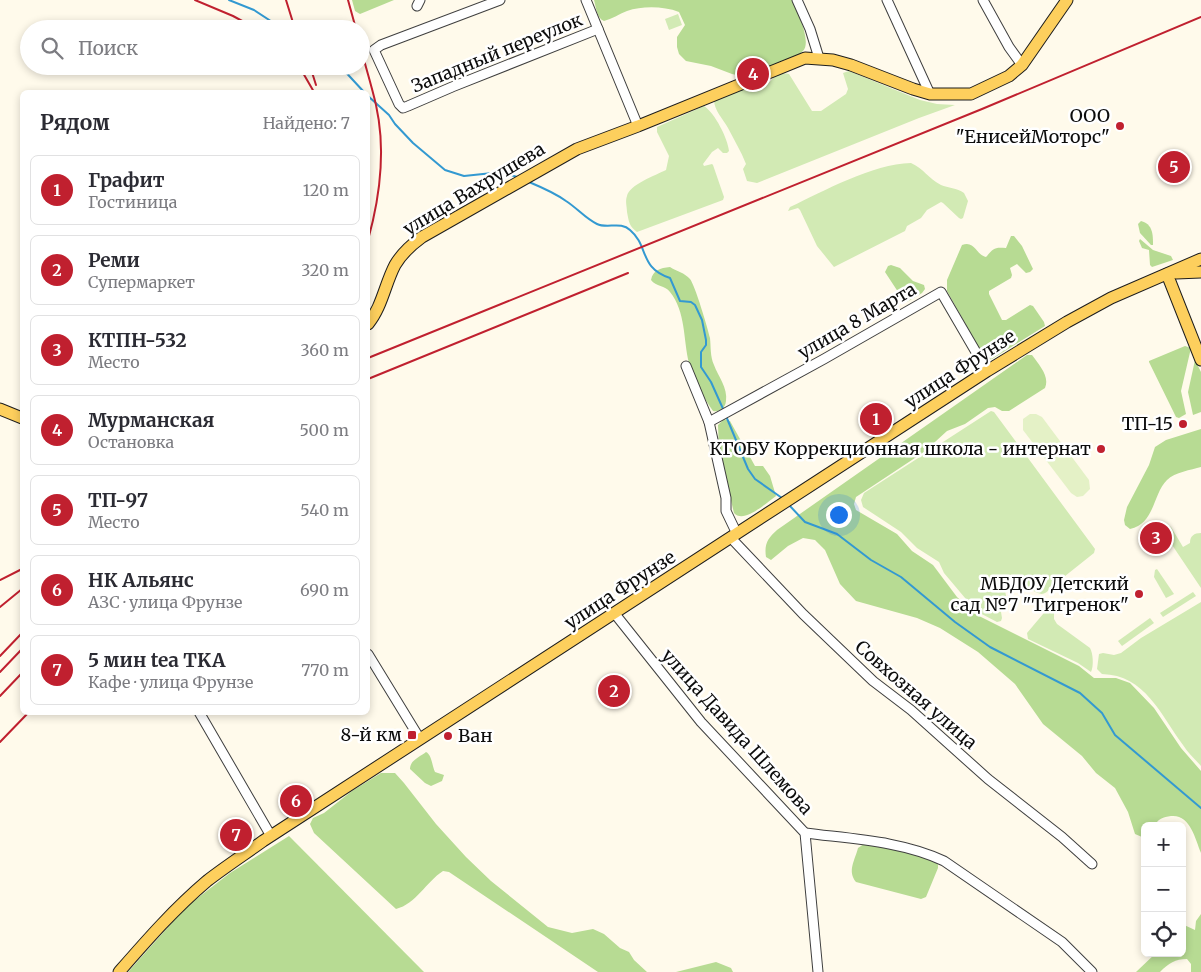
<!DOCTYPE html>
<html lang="ru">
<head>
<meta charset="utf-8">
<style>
  :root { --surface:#fff; --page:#f7f7f7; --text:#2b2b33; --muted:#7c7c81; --line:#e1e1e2; --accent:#c0202f }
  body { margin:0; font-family:Merriweather,serif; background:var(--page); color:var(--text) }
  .controls { position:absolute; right:15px; bottom:15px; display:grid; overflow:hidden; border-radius:8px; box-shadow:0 2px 8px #0003 }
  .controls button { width:45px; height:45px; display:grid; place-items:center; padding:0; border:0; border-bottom:1px solid var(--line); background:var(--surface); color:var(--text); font:25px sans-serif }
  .you { position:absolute; left:838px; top:514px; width:18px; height:18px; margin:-12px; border:4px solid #fff; border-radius:50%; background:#1a73e8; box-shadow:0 0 0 8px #1a73e833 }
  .badge { display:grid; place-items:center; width:32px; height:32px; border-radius:50%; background:var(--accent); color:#fff; font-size:16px; font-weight:700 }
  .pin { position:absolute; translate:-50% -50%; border:2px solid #fff; box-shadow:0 1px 5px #0006 }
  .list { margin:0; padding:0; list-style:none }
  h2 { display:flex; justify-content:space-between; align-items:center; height:65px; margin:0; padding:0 20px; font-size:21px }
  h2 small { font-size:16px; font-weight:400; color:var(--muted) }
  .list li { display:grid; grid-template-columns:32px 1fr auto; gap:15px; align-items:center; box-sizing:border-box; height:70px; margin:0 10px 10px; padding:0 10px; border:1px solid var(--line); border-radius:8px }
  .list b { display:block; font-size:19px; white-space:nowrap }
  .list p { margin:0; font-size:16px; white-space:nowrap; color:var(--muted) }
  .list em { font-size:16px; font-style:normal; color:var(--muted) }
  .icon { flex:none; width:28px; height:28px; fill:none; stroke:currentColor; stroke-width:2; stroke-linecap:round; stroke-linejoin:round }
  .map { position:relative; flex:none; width:1201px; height:972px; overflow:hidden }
  .search { position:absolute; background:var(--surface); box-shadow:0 2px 8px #0003; left:20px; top:20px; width:350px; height:55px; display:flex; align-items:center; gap:12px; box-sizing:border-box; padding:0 18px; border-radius:28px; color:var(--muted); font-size:19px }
  .panel { position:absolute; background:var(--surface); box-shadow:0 2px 8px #0003; left:20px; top:90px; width:350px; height:625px; border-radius:8px }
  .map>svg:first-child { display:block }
  .green { fill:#d2eab4 }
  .forest { fill:#b7db93 }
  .pitch { fill:#e4f1c6 }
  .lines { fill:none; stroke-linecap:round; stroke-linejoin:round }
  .stream { stroke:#3399d1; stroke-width:2 }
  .minor-casing { stroke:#3f3f3f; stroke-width:11 }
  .major-casing { stroke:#1d1d1d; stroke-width:13 }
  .minor { stroke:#fff; stroke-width:9 }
  .major { stroke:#fdcf5d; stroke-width:11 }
  .rail { stroke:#c0202f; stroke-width:2 }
  .poi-dot { fill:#c0202f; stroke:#fff; stroke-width:2 }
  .labels { text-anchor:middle; stroke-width:5; stroke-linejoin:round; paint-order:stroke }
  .street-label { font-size:18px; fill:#0c0c0c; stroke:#fff }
  .poi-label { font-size:18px; fill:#0c0c0c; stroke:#fff; text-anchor:end }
</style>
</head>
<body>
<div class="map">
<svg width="1201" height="972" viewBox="0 0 1201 972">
  <rect width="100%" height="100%" fill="#fffaeb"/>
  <!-- green -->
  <g class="green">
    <path d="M678,14L682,25L669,30L665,19Z"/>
    <path d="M849,71L920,100L937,104L955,105L919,118L757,183L747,181L743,169L746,164C741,151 734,140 728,128C723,119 714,110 714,100C724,94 736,91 747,88C751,88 755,89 759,88C773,85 772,71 789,74L812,111H821L846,94L848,89L843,73Z"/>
    <path d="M704,106C715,113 728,139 729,151L727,153H723L718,148L712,152L703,164L704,166L712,164L713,165L724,197L723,200L637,232C629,226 629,222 627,212C627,207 625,201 627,196C629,185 656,175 666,170L669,156L657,132V127Z"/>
    <path d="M911,163C923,168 929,179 941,185C948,188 957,188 964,193L968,201L963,218L961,219L959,218L943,203L941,202L927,210L921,218L907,226L905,231L834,267L817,246L800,210L798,208L788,211L790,207C824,191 872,164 911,163Z"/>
    <path d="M991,411L994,412L1095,549L1094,553L1050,588C1038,609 1016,566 1003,579L1006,596L1001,612L1002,618L1001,621L997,622L976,611L944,573L939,562L917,548L901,532L863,507L861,500L864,493Z"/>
    <path d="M1167,525L1171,527L1183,547L1190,543C1190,536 1194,533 1201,533V588L1162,530L1163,527Z"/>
    <path d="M1157,569L1174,594L1166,598L1154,577L1155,570Z"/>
    <path d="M1193,592L1196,596L1163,617L1160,613Z"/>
    <path d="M1201,602V766C1195,759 1188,753 1183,745C1161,715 1145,675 1102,674L1097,669L1099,654L1103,653L1114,655L1121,653L1141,638Z"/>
    <path d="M1053,606L1054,607V619L1057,624L1090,648C1093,653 1094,666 1091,672L1078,663L1028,639L1027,633L1049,607Z"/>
    <path d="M1150,618L1154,623L1122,646L1118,641Z"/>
  </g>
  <!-- forest -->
  <g class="forest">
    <path d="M352,0H394L360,14L355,11Z"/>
    <path d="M594,0H792C797,10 812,42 803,51C796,59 760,70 749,74L741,76L732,74L711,66L686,61L679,54L677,47V37L685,25L679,12C663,6 642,6 627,11C619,14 612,19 604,21C597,19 596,7 594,0Z"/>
    <path d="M1141,221C1153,224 1153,235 1153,245H1151L1140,233L1138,224Z"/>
    <path d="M1011,236H1014L1022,246L1033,269L1030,272L1026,273L1017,264L1010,268L1012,275L1011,278L989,291V294L1002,320H1006L1030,305L1033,306L1044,322L1045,326L992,359L987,360L984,357L947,291V280L962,245C975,240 976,255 986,257C994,248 994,247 1006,248Z"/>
    <path d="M1140,239L1153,250L1171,256L1173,260L1152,267L1150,265L1149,250L1142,248L1139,241Z"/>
    <path d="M891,265L900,268L913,281L924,285L925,289L922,293L907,302L904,301L885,272L888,266Z"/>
    <path d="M670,267C676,271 685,273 690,279C695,285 708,329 710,338C711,347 710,356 714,365C718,376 728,388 726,401C725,409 720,412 713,411C703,397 693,379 689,363C683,339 686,312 670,292C665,285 656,287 651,280C653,270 660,268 670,267Z"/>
    <path d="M1185,346L1191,348L1181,391L1186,414L1179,418L1176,417L1149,362V361Z"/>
    <path d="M1027,355H1032C1039,365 1050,376 1045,388L1009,411H1002L995,407L988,408L965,424L947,431L924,452L856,497L854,504L856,510L897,534L912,551L933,565L957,597L975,614L1079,666L1094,678H1116L1130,683L1154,708L1181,748L1201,771V853C1195,838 1190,814 1171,816C1163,817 1158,819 1154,826H1145V835L1142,837L1135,834L1128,812L1115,788L1096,773L1082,756L1043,724L1015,684L978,652L940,628L917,618L856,601L840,584L825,550L815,540L803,538L788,546L771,560L766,557C764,544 768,538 777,530Z"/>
    <path d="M1195,360L1201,372V412L1193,415L1188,392Z"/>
    <path d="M724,419L730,421L755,466H763L770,476L776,496C766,503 744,524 734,513L719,451L718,425Z"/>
    <path d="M1201,429V467C1191,470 1175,472 1167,480C1153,493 1155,524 1130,529L1125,525L1124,520L1127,507L1149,465L1155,447L1166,440Z"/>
    <path d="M426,752C432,755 432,766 435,772L444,775L442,781L431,786L425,783L410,769C410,760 420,757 426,752Z"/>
    <path d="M381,773H395L404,783L436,824L466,857L491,881L548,927L572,933L593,929L604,934L620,948L629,952L634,960L647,972H598L449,872L443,871C426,882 416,904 396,909L314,833L310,824L313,818L324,813L352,791Z"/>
    <path d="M289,836L424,972H128L186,907L230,873Z"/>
    <path d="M864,844L905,851L936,861L938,865V868L926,897L921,899L856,882C847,871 855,860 858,848Z"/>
    <path d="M1201,914V972H1191V964L1187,959C1175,959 1169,963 1160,972H1136L1156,953H1182V924L1195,930L1196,921Z"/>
    <path d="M716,962L731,968L733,972H676Z"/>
  </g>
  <!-- pitch -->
  <path class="pitch" d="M1030,414H1036L1042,417L1089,480L1090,489L1083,496L1077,497L1071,493L1023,430V419Z"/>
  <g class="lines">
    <!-- stream -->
    <g class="stream">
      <path d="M229,0L254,10L283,29"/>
      <path d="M340,66L364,92"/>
      <path d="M368,96L389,115L395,124L413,143L445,170L464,176L502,172L517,177"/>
      <path d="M529,182C541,187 555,193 566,201C577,208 586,219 597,224C607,229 621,221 630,230C649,246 639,268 670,278L680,301L691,302L695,305L702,320L706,340V345L701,352V367L711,382L724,411"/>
      <path d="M726,416L748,469L755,479L782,498"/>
      <path d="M789,505L805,522L837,534L871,560L901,577L955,622L990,647L1080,693L1102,713L1115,735L1201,808"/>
    </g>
    <defs>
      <g id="minor">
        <path d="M500,0L381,45L374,50L399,104L403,108L408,106L452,87L598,29"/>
        <path d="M586,0L638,126"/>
        <path d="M797,0L810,29L819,58"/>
        <path d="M887,0L930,94"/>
        <path d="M983,0L1009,47L1022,65"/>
        <path d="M417,6L420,0"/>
        <path d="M686,366L709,422L726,498V511L737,534"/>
        <path d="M709,422L824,359L941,292L987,371"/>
        <path d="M731,538L803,614L873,681L911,710L988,779L1062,837L1092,864"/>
        <path d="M615,614L701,722L805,833L818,972"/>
        <path d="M368,654L420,739"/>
        <path d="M199,712L271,836"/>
        <path d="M805,833C852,839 902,841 944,861L1062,942L1092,972"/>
      </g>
      <g id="major">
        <path d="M1176,273L1201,272"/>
        <path d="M1167,274L1201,360"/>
        <path d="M368,324C382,307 385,284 395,265C402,253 411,245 422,237L577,149L638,126L805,58L833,60L851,65L913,89L930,94H971L1009,76L1022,65L1067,0"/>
        <path d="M0,409L22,418"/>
        <path d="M119,972C147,940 174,909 207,881C225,867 245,854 263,841L987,371L1067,322L1111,298L1201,259"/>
      </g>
    </defs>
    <!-- minor casing -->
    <use href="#minor" class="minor-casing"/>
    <!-- major casing -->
    <use href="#major" class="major-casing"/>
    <!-- minor -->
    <use href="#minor" class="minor"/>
    <!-- major -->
    <use href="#major" class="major"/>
    <!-- rail -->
    <g class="rail">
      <path d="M195,0L233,16L257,29"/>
      <path d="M286,0L295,29"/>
      <path d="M348,0L356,29"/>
      <path d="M361,49C366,68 372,87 376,105C386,150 380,197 368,240"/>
      <path d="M299,66L314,92"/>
      <path d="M310,66L316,85"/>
      <path d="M368,358L982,109L1201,17"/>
      <path d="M368,379L628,273"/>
      <path d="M0,580L22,569"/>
      <path d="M0,607L22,589"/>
      <path d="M0,656L22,633"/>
      <path d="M0,672L22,649"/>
      <path d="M0,696L22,673"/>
      <path d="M0,742L29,712"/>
    </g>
  </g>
  <!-- markers -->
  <g class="poi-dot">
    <circle cx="1120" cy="126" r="5"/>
    <circle cx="1183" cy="424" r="5"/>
    <circle cx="1101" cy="449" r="5"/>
    <circle cx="1139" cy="594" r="5"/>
    <rect x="407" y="730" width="10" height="10" rx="2.5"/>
    <circle cx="448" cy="736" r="5"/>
  </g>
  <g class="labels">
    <!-- street labels -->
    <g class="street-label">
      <text transform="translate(497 53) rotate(-22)" y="6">Западный переулок</text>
      <text transform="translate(474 189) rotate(-31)" y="6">улица Вахрушева</text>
      <text transform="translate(857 321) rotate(-30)" y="6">улица 8 Марта</text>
      <text transform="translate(960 369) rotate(-33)" y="6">улица Фрунзе</text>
      <text transform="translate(620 590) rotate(-33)" y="6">улица Фрунзе</text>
      <text transform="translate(916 695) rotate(41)" y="6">Совхозная улица</text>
      <text transform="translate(737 732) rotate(48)" y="6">улица Давида Шлемова</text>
    </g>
    <!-- poi labels -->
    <g class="poi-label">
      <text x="1110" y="122">ООО<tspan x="1110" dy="21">"ЕнисейМоторс"</tspan></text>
      <text x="1173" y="430">ТП-15</text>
      <text x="1091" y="455">КГОБУ Коррекционная школа - интернат</text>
      <text x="1129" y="590">МБДОУ Детский<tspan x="1129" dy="21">сад №7 "Тигренок"</tspan></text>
      <text x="402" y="741">8-й км</text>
      <text x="458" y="742" text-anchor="start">Ван</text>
    </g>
  </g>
</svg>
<div class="controls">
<button>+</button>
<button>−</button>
<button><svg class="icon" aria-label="locate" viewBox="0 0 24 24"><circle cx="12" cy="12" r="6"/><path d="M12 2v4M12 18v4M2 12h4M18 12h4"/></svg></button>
</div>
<div class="you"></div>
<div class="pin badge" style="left:876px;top:419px">1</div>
<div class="pin badge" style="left:614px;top:691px">2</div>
<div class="pin badge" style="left:1156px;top:538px">3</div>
<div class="pin badge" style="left:753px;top:74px">4</div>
<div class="pin badge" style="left:1174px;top:167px">5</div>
<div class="pin badge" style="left:296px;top:801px">6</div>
<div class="pin badge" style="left:236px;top:835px">7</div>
<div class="search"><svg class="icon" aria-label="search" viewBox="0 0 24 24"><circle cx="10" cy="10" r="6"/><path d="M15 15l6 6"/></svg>Поиск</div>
<section class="panel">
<h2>Рядом<small>Найдено: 7</small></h2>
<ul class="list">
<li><span class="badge">1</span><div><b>Графит</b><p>Гостиница</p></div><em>120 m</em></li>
<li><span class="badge">2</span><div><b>Реми</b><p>Супермаркет</p></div><em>320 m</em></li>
<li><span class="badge">3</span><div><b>КТПН-532</b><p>Место</p></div><em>360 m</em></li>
<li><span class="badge">4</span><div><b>Мурманская</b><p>Остановка</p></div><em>500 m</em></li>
<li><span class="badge">5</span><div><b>ТП-97</b><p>Место</p></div><em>540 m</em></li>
<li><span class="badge">6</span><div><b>НК Альянс</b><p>АЗС · улица Фрунзе</p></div><em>690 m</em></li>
<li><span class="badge">7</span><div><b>5 мин tea TKA</b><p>Кафе · улица Фрунзе</p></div><em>770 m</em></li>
</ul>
</section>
</div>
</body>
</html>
